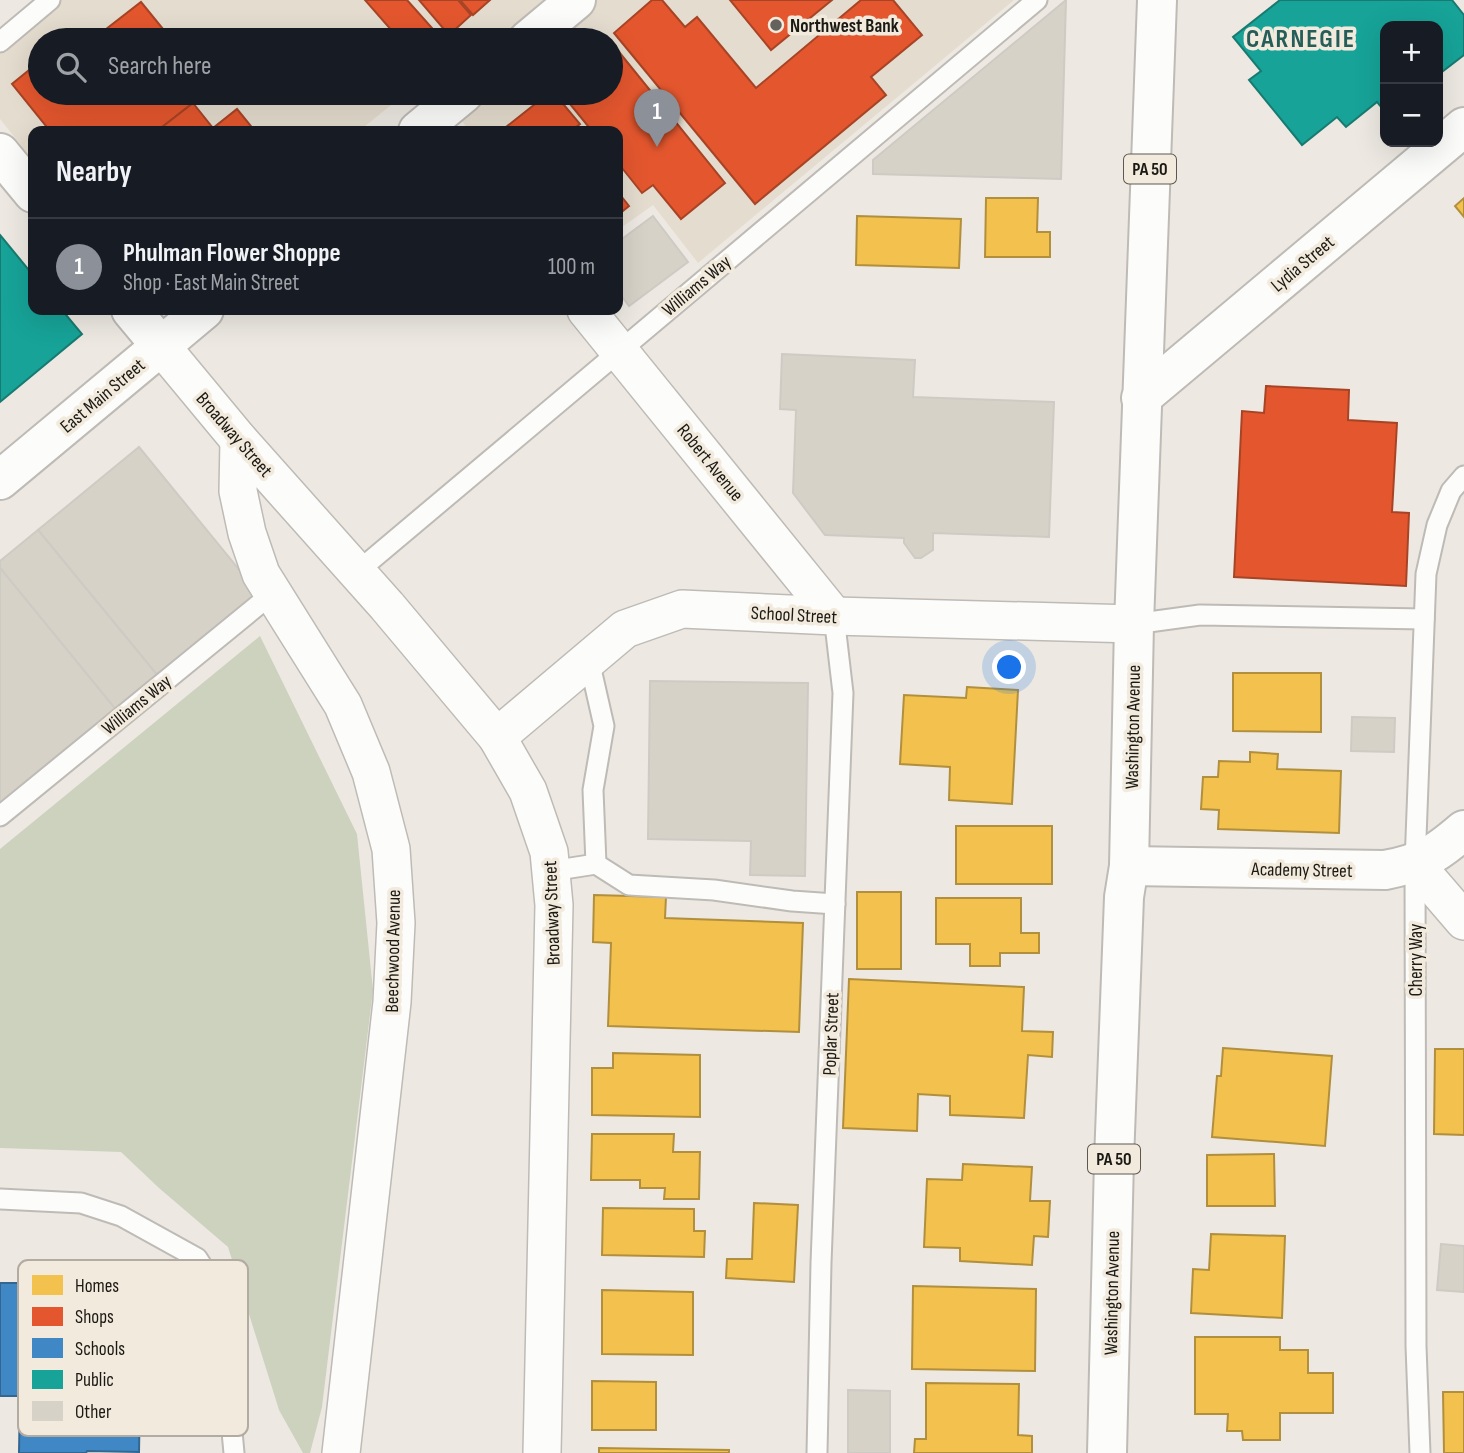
<!DOCTYPE html>
<html lang="en">
<head>
<meta charset="utf-8">
<style>
  :root { --surface:#171b24; --page:#242831; --text:#f1f3f6; --muted:#9ea1a6; --line:#363941; --accent:#8c9099 }
  body { margin:0; font-family:"Sofia Sans Condensed",sans-serif; background:var(--page); color:var(--text) }
  .controls { position:absolute; right:21px; top:21px; display:grid; overflow:hidden; border-radius:14px; box-shadow:0 7px 28px #0002 }
  .controls button { width:63px; height:63px; display:grid; place-items:center; padding:0; border:0; border-bottom:2px solid var(--line); background:var(--surface); color:var(--text); font:35px sans-serif }
  .you { position:absolute; left:1010px; top:668px; width:24px; height:24px; margin:-18px; border:5px solid #fff; border-radius:50%; background:#1a73e8; box-shadow:0 0 0 10px #1a73e833 }
  .badge { display:grid; place-items:center; width:46px; height:46px; border-radius:50%; background:var(--accent); color:#fff; font-size:23px; font-weight:700 }
  .pin { position:absolute; translate:-50% -58px; filter:drop-shadow(0 2px 4px #0008) }
  .pin::after { content:''; position:absolute; top:37px; width:24px; height:21px; background:inherit; clip-path:polygon(0 0,100% 0,50% 100%) }
  .list { margin:0; padding:0; list-style:none }
  h2 { display:flex; justify-content:space-between; align-items:center; height:91px; margin:0; padding:0 28px; font-size:30px }
  h2 small { font-size:23px; font-weight:400; color:var(--muted) }
  .list li { display:grid; grid-template-columns:46px 1fr auto; gap:21px; align-items:center; box-sizing:border-box; height:98px; padding:0 28px; border-top:2px solid var(--line) }
  .list b { display:block; font-size:26px; white-space:nowrap }
  .list p { margin:0; font-size:23px; white-space:nowrap; color:var(--muted) }
  .list em { font-size:23px; font-style:normal; color:var(--muted) }
  .icon { flex:none; width:38px; height:38px; fill:none; stroke:currentColor; stroke-width:2; stroke-linecap:round; stroke-linejoin:round }
  .map { position:relative; flex:none; width:1464px; height:1453px; overflow:hidden }
  .search { position:absolute; background:var(--surface); box-shadow:0 7px 28px #0002; left:28px; top:28px; width:595px; height:77px; display:flex; align-items:center; gap:18px; box-sizing:border-box; padding:0 24px; border-radius:38px; color:var(--muted); font-size:26px }
  .panel { position:absolute; background:var(--surface); box-shadow:0 7px 28px #0002; left:28px; top:126px; width:595px; height:189px; border-radius:14px }
  .map>svg:first-child { display:block }
  .built { fill:#e4dcce }
  .green { fill:#cdd2be }
  .homes { fill:#f2c14e; stroke:#b28f3d; stroke-width:2 }
  .shops { fill:#e4572e; stroke:#a84426; stroke-width:2 }
  .schools { fill:#3f88c5; stroke:#346790; stroke-width:2 }
  .public { fill:#17a398; stroke:#187a70; stroke-width:2 }
  .building { fill:#d7d2c8; stroke:#cecac4; stroke-width:2 }
  .lines { fill:none; stroke-linecap:round; stroke-linejoin:round }
  .service-casing { stroke:#bebab5; stroke-width:23 }
  .minor-casing { stroke:#bebab5; stroke-width:40 }
  .tertiary-casing { stroke:#bebab5; stroke-width:42 }
  .primary-casing { stroke:#bebab5; stroke-width:42 }
  .service { stroke:#fcfcfb; stroke-width:19 }
  .minor { stroke:#fcfcfb; stroke-width:37 }
  .tertiary { stroke:#fcfcfb; stroke-width:38 }
  .primary { stroke:#fcfcfb; stroke-width:38 }
  .poi-dot { fill:#64625c; stroke:#f2eadd; stroke-width:2.5 }
  .labels { text-anchor:middle; stroke-width:7; stroke-linejoin:round; paint-order:stroke }
  .shield { fill:#f2eadd; stroke:#5c5850; stroke-width:2 }
  .shield-label { font-size:18px; font-weight:bold; fill:#1b1914 }
  .poi-label { font-size:19px; font-weight:bold; fill:#1b1914; stroke:#f2eadd; text-anchor:start }
  .street-label { font-size:19px; fill:#1b1914; stroke:#f2eadd }
  .district-label { font-size:26px; font-weight:bold; letter-spacing:2px; fill:#255e59; stroke:#f2eadd }
  .key { fill:#f2eadd; stroke:#b2aba1; stroke-width:2 }
  .key-label { font-size:19px; fill:#1b1914 }
</style>
</head>
<body>
<div class="map">
<svg width="1464" height="1453" viewBox="0 0 1464 1453">
  <rect width="100%" height="100%" fill="#ede9e2"/>
  <!-- built -->
  <path class="built" d="M50,0H1014L698,263L653,205L618,230V131H470L438,93H611V40H40V93H406L359,131H33V160L0,119V42Z"/>
  <!-- green -->
  <path class="green" d="M260,636L357,834L373,990L322,1407L310,1453H303L279,1410L228,1247L159,1188L121,1152L0,1148V849Z"/>
  <!-- homes -->
  <g class="homes">
    <path d="M986,198H1038L1037,232H1050V257H985Z"/>
    <path d="M1464,198V217L1455,206Z"/>
    <path d="M857,216L961,219L959,268L856,265Z"/>
    <path d="M1233,673H1321V732L1233,731Z"/>
    <path d="M967,687L1018,690L1012,804L949,800L950,767L900,764L904,695L966,698Z"/>
    <path d="M1250,752L1278,754L1277,769L1341,771L1339,833L1218,829L1219,810L1201,809L1203,777H1218L1219,761L1250,762Z"/>
    <rect x="956" y="826" width="96" height="58"/>
    <rect x="857" y="892" width="44" height="77"/>
    <path d="M594,895L666,897L665,918L803,923L799,1032L608,1026L611,943L593,942Z"/>
    <path d="M936,898H1021V933H1039V953H1000V966H970V944H936Z"/>
    <path d="M849,979L1024,987L1022,1031L1053,1032L1052,1057L1028,1055L1024,1118L950,1115V1096L918,1094L917,1131L843,1128Z"/>
    <path d="M1223,1048L1332,1056L1325,1146L1212,1137L1217,1076H1221Z"/>
    <path d="M1435,1049H1464V1135L1434,1134Z"/>
    <path d="M613,1053L700,1055V1117L592,1115V1068H613Z"/>
    <path d="M592,1134H674L673,1152H700L699,1199H664L665,1188H640V1180H591Z"/>
    <path d="M1274,1154L1275,1206H1207V1155Z"/>
    <path d="M963,1164L1032,1167L1030,1201H1050L1048,1237L1034,1236L1032,1265L960,1261V1248L924,1247L927,1179L962,1180Z"/>
    <path d="M754,1203L798,1205L794,1282L726,1278L727,1259H752Z"/>
    <path d="M603,1208L694,1209V1231H705L704,1257L602,1255Z"/>
    <path d="M1211,1234L1285,1236L1282,1318L1191,1313L1193,1269L1209,1270Z"/>
    <path d="M913,1286L1036,1289L1035,1371L912,1369Z"/>
    <path d="M602,1290L693,1292V1355L602,1354Z"/>
    <path d="M1195,1337H1280V1350H1308V1373H1333V1413H1280V1440H1243L1242,1431H1227L1228,1414H1195Z"/>
    <path d="M592,1381L656,1382V1430H592Z"/>
    <path d="M926,1383L1019,1384L1018,1435L1032,1436V1453H914L915,1439H926Z"/>
    <path d="M1443,1392H1464V1453H1444Z"/>
    <path d="M599,1448L729,1450V1453H599Z"/>
  </g>
  <!-- shops -->
  <g class="shops">
    <path d="M365,0H407L439,36L434,40H400Z"/>
    <path d="M419,0H458L471,15L449,35Z"/>
    <path d="M460,0H490L473,15Z"/>
    <path d="M652,0H662L685,27L697,17L756,88L861,0H893L922,35L871,77L886,95L755,204L614,33Z"/>
    <path d="M730,0H832L771,50Z"/>
    <path d="M141,2L172,40H92Z"/>
    <path d="M615,47L725,183L681,219L653,185L642,193L618,163V131H592L561,93H611V50Z"/>
    <path d="M40,61V93H206L157,131H50L12,84Z"/>
    <path d="M549,93H554L580,124L571,131H501Z"/>
    <path d="M193,103L213,128L237,109L255,131H157Z"/>
    <path d="M618,192L629,206L618,215Z"/>
    <path d="M1266,386L1349,390L1348,420L1397,423L1392,512L1409,513L1406,586L1234,577L1242,411L1264,413Z"/>
  </g>
  <!-- schools -->
  <path class="schools" d="M22,1276L93,1277V1284L142,1285L141,1341H152L151,1398H140L139,1452L87,1451L86,1453H19L20,1396H0V1283H22Z"/>
  <!-- public -->
  <g class="public">
    <path d="M1280,0H1452L1464,15V55L1438,75V26H1385V112L1377,102L1346,127L1337,117L1302,145L1249,80L1261,71L1233,37Z"/>
    <path d="M0,235L33,275V310H62L82,334L0,402Z"/>
  </g>
  <!-- building -->
  <g class="building">
    <path d="M1066,0L1061,179L873,174V160Z"/>
    <path d="M653,216L688,262L629,306L618,291V242Z"/>
    <path d="M782,354L915,360L913,397L1054,402L1049,537L933,533V550L921,558H915L904,543V538L825,535L793,493L796,410L780,409Z"/>
    <path d="M139,447L259,594L158,676L38,530Z"/>
    <path d="M38,530L158,676L117,711L0,568V561Z"/>
    <path d="M0,568L117,711L0,806Z"/>
    <path d="M650,681L808,683L805,876L750,875L751,841L648,839Z"/>
    <path d="M1352,717L1395,718L1394,752L1351,751Z"/>
    <path d="M1441,1244L1464,1246V1292L1437,1290Z"/>
    <path d="M848,1390L890,1391V1453H848Z"/>
  </g>
  <g class="lines">
    <defs>
      <g id="service">
        <path d="M0,42L50,0"/>
        <path d="M357,572L1037,0"/>
        <path d="M1134,624L1200,615L1424,619"/>
        <path d="M589,660L604,726L593,790L596,864L629,885L714,890L792,901L835,904"/>
        <path d="M0,816L273,593"/>
        <path d="M551,871L596,864"/>
        <path d="M0,1199L81,1203L121,1216L197,1258L210,1278L222,1324L234,1453"/>
        <path d="M817,1453L821,1263L843,693L834,616"/>
        <path d="M1420,1453L1416,1346L1415,864L1426,574L1437,525L1451,491L1464,476"/>
      </g>
      <g id="minor">
        <path d="M586,310L834,616"/>
        <path d="M161,346L239,440L387,606L497,737L528,791L549,852L554,905L542,1453"/>
        <path d="M239,440L238,491L247,533L261,574L343,705L371,772L391,849L396,923L392,1002L341,1453"/>
        <path d="M497,737L625,629L682,609L834,616L1134,624"/>
        <path d="M1415,864L1464,921"/>
      </g>
      <path id="tertiary" d="M0,480L161,346"/>
      <g id="primary">
        <path d="M528,40L576,0"/>
        <path d="M418,131L464,93"/>
        <path d="M0,153L33,193"/>
        <path d="M131,310L161,346L204,310"/>
        <path d="M1141,398L1464,127"/>
        <path d="M1129,866L1385,870C1422,863 1435,855 1464,830"/>
        <path d="M1107,1453L1114,1160L1124,897L1129,866L1134,624L1157,0"/>
      </g>
    </defs>
    <!-- service casing -->
    <use href="#service" class="service-casing"/>
    <!-- minor casing -->
    <use href="#minor" class="minor-casing"/>
    <!-- tertiary casing -->
    <use href="#tertiary" class="tertiary-casing"/>
    <!-- primary casing -->
    <use href="#primary" class="primary-casing"/>
    <!-- service -->
    <use href="#service" class="service"/>
    <!-- minor -->
    <use href="#minor" class="minor"/>
    <!-- tertiary -->
    <use href="#tertiary" class="tertiary"/>
    <!-- primary -->
    <use href="#primary" class="primary"/>
  </g>
  <!-- markers -->
  <circle class="poi-dot" cx="776" cy="25" r="7"/>
  <g class="labels">
    <!-- shield labels -->
    <g class="shield">
      <rect x="1124" y="154.5" width="52" height="29" rx="5"/>
      <rect x="1088" y="1144.5" width="52" height="29" rx="5"/>
    </g>
    <g class="shield-label">
      <text x="1150" y="175">PA 50</text>
      <text x="1114" y="1165">PA 50</text>
    </g>
    <!-- poi labels -->
    <g class="poi-label">
      <text x="790" y="32">Northwest Bank</text>
    </g>
    <!-- street labels -->
    <g class="street-label">
      <text transform="translate(1302 263) rotate(-40)" y="7">Lydia Street</text>
      <text transform="translate(696 285) rotate(-40)" y="7">Williams Way</text>
      <text transform="translate(102 395) rotate(-40)" y="7">East Main Street</text>
      <text transform="translate(235 434) rotate(49)" y="7">Broadway Street</text>
      <text transform="translate(711 462) rotate(51)" y="7">Robert Avenue</text>
      <text transform="translate(794 614) rotate(3)" y="7">School Street</text>
      <text transform="translate(136 704) rotate(-39)" y="7">Williams Way</text>
      <text transform="translate(1132 727) rotate(-89)" y="7">Washington Avenue</text>
      <text transform="translate(1302 869) rotate(1)" y="7">Academy Street</text>
      <text transform="translate(551 913) rotate(-92)" y="7">Broadway Street</text>
      <text transform="translate(392 951) rotate(-89)" y="7">Beechwood Avenue</text>
      <text transform="translate(1415 960) rotate(-90)" y="7">Cherry Way</text>
      <text transform="translate(830 1034) rotate(-88)" y="7">Poplar Street</text>
      <text transform="translate(1111 1293) rotate(-89)" y="7">Washington Avenue</text>
    </g>
    <!-- district labels -->
    <g class="district-label">
      <text x="1301" y="47">CARNEGIE</text>
    </g>
  </g>
  <!-- legend -->
  <rect x="18" y="1260" width="230" height="176" rx="10" class="key"/>
  <rect x="32" y="1275" width="31" height="20" fill="#f2c14e"/>
  <rect x="32" y="1307" width="31" height="19" fill="#e4572e"/>
  <rect x="32" y="1338" width="31" height="20" fill="#3f88c5"/>
  <rect x="32" y="1370" width="31" height="19" fill="#17a398"/>
  <rect x="32" y="1401" width="31" height="20" fill="#d7d2c8"/>
  <g class="key-label">
    <text x="75" y="1292">Homes</text>
    <text x="75" y="1323">Shops</text>
    <text x="75" y="1355">Schools</text>
    <text x="75" y="1386">Public</text>
    <text x="75" y="1418">Other</text>
  </g>
</svg>
<div class="controls">
<button>+</button>
<button>−</button>
</div>
<div class="you"></div>
<div class="pin badge" style="left:657px;top:147px">1</div>
<div class="search"><svg class="icon" aria-label="search" viewBox="0 0 24 24"><circle cx="10" cy="10" r="6"/><path d="M15 15l6 6"/></svg>Search here</div>
<section class="panel">
<h2>Nearby<small></small></h2>
<ul class="list">
<li><span class="badge">1</span><div><b>Phulman Flower Shoppe</b><p>Shop · East Main Street</p></div><em>100 m</em></li>
</ul>
</section>
</div>
</body>
</html>
